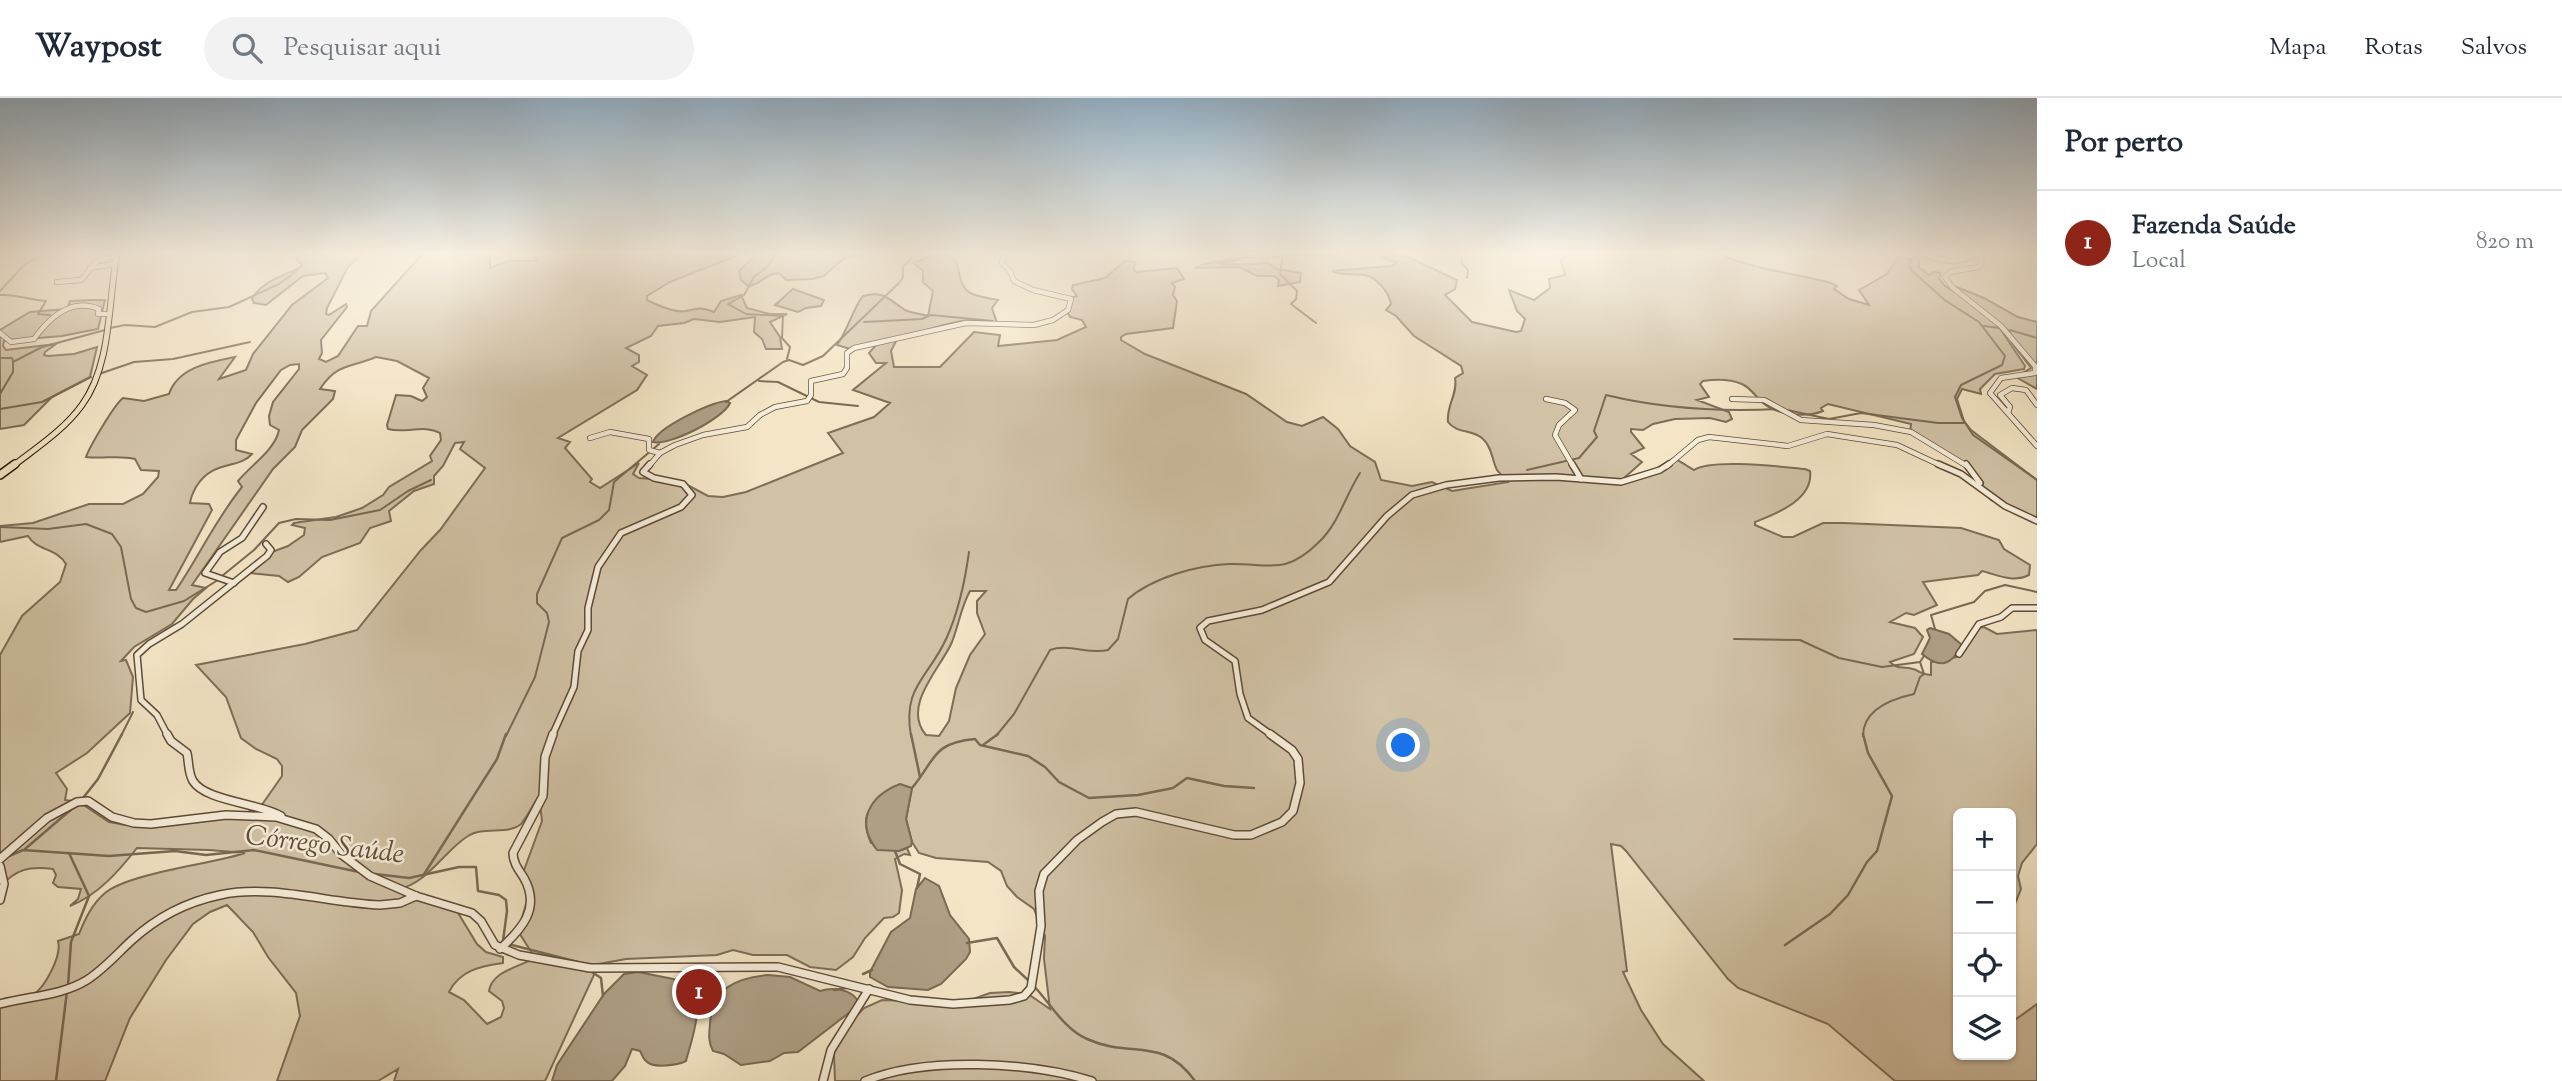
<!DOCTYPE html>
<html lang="pt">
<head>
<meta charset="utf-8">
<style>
  :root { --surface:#fff; --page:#f2f2f3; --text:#1f2937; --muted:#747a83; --line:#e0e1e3; --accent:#8f2418 }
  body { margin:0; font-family:"Sorts Mill Goudy",serif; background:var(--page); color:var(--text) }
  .controls { position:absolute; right:21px; bottom:21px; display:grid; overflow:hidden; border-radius:10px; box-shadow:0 2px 5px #0004 }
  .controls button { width:63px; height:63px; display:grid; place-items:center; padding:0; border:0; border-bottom:2px solid var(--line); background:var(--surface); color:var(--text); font:35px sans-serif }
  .you { position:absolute; left:1404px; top:648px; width:24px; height:24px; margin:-18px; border:5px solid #fff; border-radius:50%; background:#1a73e8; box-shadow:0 0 0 10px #1a73e833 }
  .badge { display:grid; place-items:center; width:46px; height:46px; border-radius:50%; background:var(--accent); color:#fff; font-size:23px; font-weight:700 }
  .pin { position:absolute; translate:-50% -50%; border:4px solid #fff; box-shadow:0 2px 7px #0006 }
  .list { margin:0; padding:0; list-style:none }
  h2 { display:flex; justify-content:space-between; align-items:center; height:91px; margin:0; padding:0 28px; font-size:30px }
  h2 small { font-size:23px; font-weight:400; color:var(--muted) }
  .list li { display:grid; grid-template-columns:46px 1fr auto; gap:21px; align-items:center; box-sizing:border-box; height:105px; padding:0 28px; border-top:2px solid var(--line) }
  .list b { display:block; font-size:26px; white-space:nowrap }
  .list p { margin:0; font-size:23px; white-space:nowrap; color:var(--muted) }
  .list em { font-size:23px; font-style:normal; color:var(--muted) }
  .icon { flex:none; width:38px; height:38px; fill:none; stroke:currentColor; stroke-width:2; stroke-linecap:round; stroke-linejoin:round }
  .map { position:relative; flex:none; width:2037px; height:983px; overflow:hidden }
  header { display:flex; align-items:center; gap:42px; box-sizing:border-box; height:98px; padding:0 35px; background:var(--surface); border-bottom:2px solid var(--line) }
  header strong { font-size:33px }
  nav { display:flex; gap:38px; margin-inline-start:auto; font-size:24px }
  .search { width:490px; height:63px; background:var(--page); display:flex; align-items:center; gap:18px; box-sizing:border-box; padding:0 24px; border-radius:38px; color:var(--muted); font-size:26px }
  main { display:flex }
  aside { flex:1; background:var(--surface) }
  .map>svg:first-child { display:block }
  .green { fill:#d1c2a6; stroke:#7e6d57; stroke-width:2; fill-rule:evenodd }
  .water { fill:#af9f85; stroke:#7a6953; stroke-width:2 }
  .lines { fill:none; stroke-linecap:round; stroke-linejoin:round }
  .stream-far1 { stroke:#7a6953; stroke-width:2 }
  .stream { stroke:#7a6953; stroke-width:2.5 }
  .minor-far2-casing { stroke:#5d4b38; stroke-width:6 }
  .minor-far1-casing { stroke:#5d4b38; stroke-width:8 }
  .minor-casing { stroke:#5d4b38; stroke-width:10 }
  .major-far1-casing { stroke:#2b1808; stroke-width:7 }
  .major-casing { stroke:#2b1808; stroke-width:10 }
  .minor-far2 { stroke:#f7eeda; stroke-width:4.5 }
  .minor-far1 { stroke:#f7eeda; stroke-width:5 }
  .minor { stroke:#f7eeda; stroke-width:7 }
  .major-far1 { stroke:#f3e5c6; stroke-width:5 }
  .major { stroke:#f3e5c6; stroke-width:7 }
  .labels { text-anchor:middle; stroke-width:5; stroke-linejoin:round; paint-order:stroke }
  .near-water-label { font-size:28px; font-style:italic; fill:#604e3a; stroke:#f7eeda }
</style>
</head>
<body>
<header>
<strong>Waypost</strong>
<div class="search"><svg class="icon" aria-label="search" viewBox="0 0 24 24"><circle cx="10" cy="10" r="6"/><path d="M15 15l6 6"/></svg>Pesquisar aqui</div>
<nav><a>Mapa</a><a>Rotas</a><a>Salvos</a></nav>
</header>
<main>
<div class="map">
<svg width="2037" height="983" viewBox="0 0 2037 983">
  <rect width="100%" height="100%" fill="#f3e5c6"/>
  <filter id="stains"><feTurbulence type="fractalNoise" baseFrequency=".00286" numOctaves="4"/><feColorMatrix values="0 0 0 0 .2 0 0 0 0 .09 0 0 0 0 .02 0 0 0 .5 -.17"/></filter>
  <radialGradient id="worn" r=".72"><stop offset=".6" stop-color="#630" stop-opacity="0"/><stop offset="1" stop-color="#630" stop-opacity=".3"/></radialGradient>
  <!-- green -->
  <g class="green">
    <path d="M297,155H363L348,169L327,210L326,216L329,217L346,206L347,209L321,242L322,255L319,261L326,264L338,258L358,228H367L371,213L423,155H490V170L508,163H537L532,155L589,157L743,155L670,184L647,198V202C657,207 675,215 686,213C698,210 702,209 714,214L721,203L741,197L747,210L770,216H787L770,224L780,239L782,251H766L762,241L754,234L755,219L720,224L694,221L684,225L658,228L651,238L626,250L639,257V264L632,268L647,277L637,292L558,340L570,344L565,350L592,381L590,384L600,390L639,365L633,376L639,380L680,383L708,398L723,399L746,394L843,355L828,335L874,319L890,305L853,292L886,265H876L869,255L878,245L850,251L837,247C847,234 855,206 863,198C885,192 889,202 905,212C911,215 921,216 928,218L933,193L923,184V173L913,165L934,157H947L957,164C962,196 966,196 998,202L992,210L997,225C987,226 979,222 969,222C945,224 923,235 898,239L891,253L894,269H940L974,234L1000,237L998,248L1057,242L1086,229L1082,222L1070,219L1067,214L1071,200L1077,198L1072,191L1073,187L1105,180L1125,163L1135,164L1134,172L1136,174L1177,170L1184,181L1172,185L1175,189L1173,197L1177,203L1173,230L1126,236L1121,239V242L1145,256L1246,296L1287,324L1302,328L1323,319L1338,331L1350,348L1375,364L1381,382L1412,388L1432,384L1452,393L1508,384C1505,380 1499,375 1497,372C1492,362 1492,349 1483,341C1473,331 1457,336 1448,324C1446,308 1458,296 1455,280L1463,275L1461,268L1414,238L1396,218L1386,212L1391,206C1390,200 1388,196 1384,191C1366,167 1353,182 1332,173L1392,168L1397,164L1380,159L1406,158L1457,182L1455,191L1445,197L1472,224L1516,234L1521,233L1525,221L1517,213L1509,192L1534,202L1550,190L1549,181L1565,177L1561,162L1567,157L1726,155L1724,158C1757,172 1796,175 1831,185L1837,188L1834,191L1849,201L1869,207L1859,192L1887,176L1898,159L1911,161L1915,159L1919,161V169L1929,177L1934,174L1941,175L1939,181L1945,188L1971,204L1999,229L2025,268L2024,271L1995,276L1980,291L1981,296L1962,291L1957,301L1964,323L1971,332L2037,382V420L1991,402L1963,367L1910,335L1911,326L1828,306L1821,310L1823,313C1806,320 1777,317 1763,305C1756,299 1751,290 1742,286C1730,281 1716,281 1703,283L1700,286L1709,299L1697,302L1729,314L1732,321L1726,324L1710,320L1675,321L1653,326L1643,332L1631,331V334L1644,350L1631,356L1642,364L1624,380L1652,373L1674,360L1694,372C1712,360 1782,369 1805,371L1810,373C1814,402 1775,416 1755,424V427L1783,439H1793L1823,425H1844L1961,430L1999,442L2004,451L2030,467L2029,477C2013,485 1998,477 1982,473L1978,477L1923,484L1937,507L1914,517L1906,515L1890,524L1915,530L1923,539L1914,556L1890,564C1898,572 1902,568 1913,571C1920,573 1922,577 1931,577V564L1961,558L1979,530L1984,529L1997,536L2037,532V746L2022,765L2018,778L2021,791L2011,816V715H1958V869L1954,873L1958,878V957H2011L2012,924L2037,906V983H1895L1828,926L1738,890L1728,881L1626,753L1621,748L1611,746L1627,873L1623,874L1641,912L1663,946L1704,983H835L834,956L843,932L864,910L882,902L962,905L990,895L1009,894L1028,896L1050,911L1044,861L1045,838L1034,811L1017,799L1007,788L1001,773L988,764L936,760L919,755L912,744L906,721L912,690H892C871,709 858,714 871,745L899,753L907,750L910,757L904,756L895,761L902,792L899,815L893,819L884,820L865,840L853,859L836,872L810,869L787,857H753L733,852L717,857L626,861L599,866L545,983H394L398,971L378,983H277L300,918L296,895L268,859L253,834L227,807L210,814L193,826L166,862L130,920L105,983H0V905C9,903 26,902 33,897C46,888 62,857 58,843L79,836C85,821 92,806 105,795C129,775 212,766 245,755L209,752L137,750C118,774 98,797 70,808L78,801L81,791L58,789L53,785L56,777L53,771C29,768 16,771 0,789V557L22,518L60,484L66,466C57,450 37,453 28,438L0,444V428L33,425L89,406H123L143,396L158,379L159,373L141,372L135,361C120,357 102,361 86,359C90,348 114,307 123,300L144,303L169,296C178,269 210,264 235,259L219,281L246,272L253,256L292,207L328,180L325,175L303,178L266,207L254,205L252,201C262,182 286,178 302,168L295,158ZM376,259L397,263L429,280L423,290L427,299L422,303L411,298L396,297L387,327L388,331C406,336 424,326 440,335L441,342L430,358L432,363L389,389L383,397L362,410L336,419L294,425L292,427L305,430L304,437L288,448L269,455L250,475L279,478L288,484L299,479L322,459L360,445L370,430L391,423L389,413L414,393L434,386V378L443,368L455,345L464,344L460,351L485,370L440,432L421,452L357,532L305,546L196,567L226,599L241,640L256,651L277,661L282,668V678L261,708L243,716L168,727H126L109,724L79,704L65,702L67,691L56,675L87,655L130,615L133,579L126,562L121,563L134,549L172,526L193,501L206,490L192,487L273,371L295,349L302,332L333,301L335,293L320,291C338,264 351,270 376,259ZM299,266V271L273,304L269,318L270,327L279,332C275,352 251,367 238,383L242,389C216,421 199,458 176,492H169L212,412L209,406L190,405C191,398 193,395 196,389C213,361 238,372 252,356L236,352V342L256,305L281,272L290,267ZM970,493H986L977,503V515L985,536L970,557L956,590L949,623L939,638L926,637C901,608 941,570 952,544C959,526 961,509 970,493ZM539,698L542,723L523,775L527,803L518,833L535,860C519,869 492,873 489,893L502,903L504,910L501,919L487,926L464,902L449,894C460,872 481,868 503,865V859L486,854L477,846L455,810L407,800L398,791C426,787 445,752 468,738C483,728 509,737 521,726C528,718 533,706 539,698Z"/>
    <path d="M758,155H876L844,160L824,178L812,181L786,182L779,175C766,175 761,187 748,188L741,182L739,173Z"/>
    <path d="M1233,155H1341L1339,158L1286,157L1267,161L1243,159L1234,163L1217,165C1227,167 1258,167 1266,164L1277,171L1301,175L1300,184L1278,188L1279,182L1274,178H1257L1239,169L1195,170C1207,163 1222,165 1235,159Z"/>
    <path d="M1954,188L1984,200L2018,219L2037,224V291L2016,279L2031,270L2012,245L2010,234Z"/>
    <path d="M793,191L824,202L821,208L806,210L798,214L775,207Z"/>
    <path d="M92,202H105L98,231L62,238L4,243L3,248L6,252L56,246L45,254L44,257L48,258L74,256L97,249L90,279L52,299L24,327L0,331V232L30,214L67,211L70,203Z"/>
  </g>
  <!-- water -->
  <g class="water">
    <path d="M726,303L730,305C723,321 669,348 653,344C658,329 710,305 726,303Z"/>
    <path d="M1930,530L1949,536L1962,547C1951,568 1940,571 1922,556L1930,540L1927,532Z"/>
    <path d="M900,686L912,690L906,721L912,744L911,748L899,753L877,752C855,724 869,698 900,686Z"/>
    <path d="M925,780L939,788L950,817L969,841L970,854L966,861L941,886L928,892L888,889L870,879V874L891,834L910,820L916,791Z"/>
    <path d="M638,874C652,877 668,879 681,883C711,893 691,943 686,963C678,967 653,971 646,963C643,961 642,956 640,953L632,951L625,968L612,983H552L557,967L604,896L624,876Z"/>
    <path d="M768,877L790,879L820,893C833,889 851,891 858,903L854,911L798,954L784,955L770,963L741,967L724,956L713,953C708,944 709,936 710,926C712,890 736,880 768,877Z"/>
  </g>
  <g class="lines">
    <!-- stream-far1 -->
    <g class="stream-far1">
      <path d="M776,155L768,168L754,179L744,197L728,206L746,216L783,218L782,240L790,249L787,261"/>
      <path d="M1086,155H1101"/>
      <path d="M1283,155L1280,176L1297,193L1296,201L1291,206L1316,225"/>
      <path d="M1460,155L1462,166L1468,172L1467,180"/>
      <path d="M1917,155L1909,165L1911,172L1946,203L1979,224L2005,258L2002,267L1961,287L1955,299L1962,320L1973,337L2037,382"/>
      <path d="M0,193L24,167L45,155"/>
      <path d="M0,197C18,196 28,202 46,203L38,216L50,217"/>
      <path d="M864,224L922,221L931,217L993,223"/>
      <path d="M1984,228L1999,230"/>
      <path d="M110,230L125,227L155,229L192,214L229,209L279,186L298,172"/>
      <path d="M2010,232L2037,240"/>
      <path d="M0,260H12L13,263"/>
      <path d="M13,264L42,249L105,232"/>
      <path d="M99,276L134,264L173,261L250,244"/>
      <path d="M759,283L778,284L819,304L858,308"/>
      <path d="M0,296L13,274V265"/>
      <path d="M726,304L783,264L789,262L803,267L823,258L900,184L903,179V168L911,161L912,155"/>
      <path d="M0,311L42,304L91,279"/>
      <path d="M1787,312L1829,321L1861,315L1938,325H1964"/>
      <path d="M1527,372L1579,360L1597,339L1594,333L1606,297C1664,311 1719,314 1778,311"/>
      <path d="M0,429L48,431L86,426L112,436L121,449L131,501L136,510L146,514L184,503L218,482"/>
      <path d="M222,478L254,452L279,425L296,421L330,422L380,412L408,393L431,382"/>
      <path d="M1935,531L1931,517L1974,504L1985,493L2005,487L2037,494"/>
      <path d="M1734,541L1800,542L1839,560L1882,569L1920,564L1924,558"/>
      <path d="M121,638L133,614"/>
      <path d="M506,638L535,579L549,524L547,515L537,505V496L562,440L599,422L609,412L614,384L659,346"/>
      <path d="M911,638C902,588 929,580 947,539C959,512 965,483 969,454"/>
      <path d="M996,638L1014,616L1050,552C1069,545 1088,557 1108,552L1118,541L1128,501C1152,480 1197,467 1229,466C1269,465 1285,478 1319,444C1339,425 1345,398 1360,375"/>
      <path d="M1863,638C1863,611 1891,601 1914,596L1920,579L1924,576L1920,564"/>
    </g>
    <!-- stream -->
    <g class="stream">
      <path d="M911,636L920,679"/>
      <path d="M983,647L998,636"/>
      <path d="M912,690C936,661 932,645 975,641L980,647L1028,658L1045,669L1059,684L1089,700L1138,697L1173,690L1187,680L1224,688L1254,690"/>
      <path d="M83,700L98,681L122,636"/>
      <path d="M25,751L74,709"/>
      <path d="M895,753L900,766L920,776L917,790"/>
      <path d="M9,758L23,752L109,758L175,753L206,757L254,752L359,774"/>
      <path d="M375,776L409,780L459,769H476L478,793L499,797L506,802L507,813L503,843"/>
      <path d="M423,778L497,661L506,636"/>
      <path d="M967,845L997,840L1014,869L1029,883"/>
      <path d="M508,846L578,864"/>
      <path d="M1785,847L1830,816L1848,797L1867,764L1877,753L1892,698L1868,655L1863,636"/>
      <path d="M592,874L601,880L603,898"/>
      <path d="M863,876L872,872"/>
      <path d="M1033,887C1050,905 1064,931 1087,941C1131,961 1162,937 1195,983"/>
      <path d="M68,888L71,844L89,798L69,755"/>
      <path d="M834,892L846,890"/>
      <path d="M56,983L67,893"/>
    </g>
    <defs>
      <g id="minor-far2">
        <path d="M1921,155C1941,163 1958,168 1977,155"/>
        <path d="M1978,155L1982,163L1979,169L1950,174L1945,179L1952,189L2001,228L2035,268V275L2001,280L1990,295L2037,348"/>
        <path d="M90,170L115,166"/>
        <path d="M57,184L81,182L97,163L117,157"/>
        <path d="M0,235L11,244L34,241C49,220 71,199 99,211L98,216H106"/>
        <path d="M1546,301L1565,305L1575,312L1559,327L1555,337L1573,368"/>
        <path d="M1732,301L1764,302L1801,322L1874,327L1911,334L1967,368"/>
        <path d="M2008,315L2010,309L2000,297L2012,290L2026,292L2037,307"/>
        <path d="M590,340L610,334L649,341V352L660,355"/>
        <path d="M649,368L660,355L675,347L703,337L747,329L760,317L775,309L807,303L811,297V283L843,276L847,270V255L854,250L966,225L1034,227L1053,222L1068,212L1071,201L1033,192L1014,183L1010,173L1002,165L1004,155"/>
        <path d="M1667,368L1698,342L1709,339L1788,348L1827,336L1897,347L1942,368"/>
      </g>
      <g id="minor-far1">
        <path d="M1572,366L1581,381"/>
        <path d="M1938,366L1961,376L2005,408L2037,423"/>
        <path d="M1966,366L1980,385"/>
        <path d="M234,485L205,475L220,454L242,440L263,409"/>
        <path d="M1959,556L1979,526L2001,519L2012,510H2037"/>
        <path d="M168,638L157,617L141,602L137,557L149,546L182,526L267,458L271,452L266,446"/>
        <path d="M552,638L574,589L578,553L588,532V510L598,469L621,435L681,409L692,397L683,386L654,380L643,374L650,366"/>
        <path d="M1273,638L1248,620L1240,596L1235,563L1205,542L1200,530L1208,523L1262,512L1329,484L1387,418L1412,397L1446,387L1499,380L1556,379L1621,384L1660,372L1669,366"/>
      </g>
      <g id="minor">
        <path d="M167,636L171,643L187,655C189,664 188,675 193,683C205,703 259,705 281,718"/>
        <path d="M0,761L47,720L77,704L88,703L112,719L134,725L151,726L226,717L276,719L316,731L329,741L341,756L370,778L416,798L472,815L481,823L495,847L519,857L590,870L778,869L910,902L953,906L1010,902L1024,898L1031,890L1041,828L1039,793L1044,776L1077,742L1102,724L1116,716L1136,714L1234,737H1251L1282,724L1293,713L1300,685L1298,661L1292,652L1270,636"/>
        <path d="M0,768L4,786L0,802"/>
        <path d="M500,851C522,831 541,810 524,780C519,772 513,765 513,755L543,698L545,659L553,636"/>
        <path d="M0,906C29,898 61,898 87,882C104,871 117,856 131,843C157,819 186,804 220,797C272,786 327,805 380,807L400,805L416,798"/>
        <path d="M823,983L831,952L869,891"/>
        <path d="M865,983C925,958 1030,964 1092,983"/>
      </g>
      <path id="major-far1" d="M13,368C36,350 64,332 82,307C112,266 108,203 117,155"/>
      <path id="major" d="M0,377L15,366"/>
    </defs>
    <!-- minor-far2 casing -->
    <use href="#minor-far2" class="minor-far2-casing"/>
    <!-- minor-far1 casing -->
    <use href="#minor-far1" class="minor-far1-casing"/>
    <!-- minor casing -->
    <use href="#minor" class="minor-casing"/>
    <!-- major-far1 casing -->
    <use href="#major-far1" class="major-far1-casing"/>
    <!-- major casing -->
    <use href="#major" class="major-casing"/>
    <!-- minor-far2 -->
    <use href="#minor-far2" class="minor-far2"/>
    <!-- minor-far1 -->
    <use href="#minor-far1" class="minor-far1"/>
    <!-- minor -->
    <use href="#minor" class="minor"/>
    <!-- major-far1 -->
    <use href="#major-far1" class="major-far1"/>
    <!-- major -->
    <use href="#major" class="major"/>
  </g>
  <!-- sky -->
  <linearGradient id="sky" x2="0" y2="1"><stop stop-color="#91acc0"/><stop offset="0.53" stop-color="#faf3e5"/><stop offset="1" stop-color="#faf3e5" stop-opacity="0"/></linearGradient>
  <rect width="2037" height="293" fill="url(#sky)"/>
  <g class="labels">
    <!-- near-water labels -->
    <g class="near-water-label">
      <text transform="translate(325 745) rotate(7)" y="10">Córrego Saúde</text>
    </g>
  </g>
  <rect width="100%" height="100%" filter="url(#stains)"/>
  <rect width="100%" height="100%" fill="url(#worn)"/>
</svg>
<div class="controls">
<button>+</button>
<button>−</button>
<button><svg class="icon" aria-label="locate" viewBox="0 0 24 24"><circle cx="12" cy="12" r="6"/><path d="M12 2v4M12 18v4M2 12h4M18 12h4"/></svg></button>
<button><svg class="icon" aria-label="layers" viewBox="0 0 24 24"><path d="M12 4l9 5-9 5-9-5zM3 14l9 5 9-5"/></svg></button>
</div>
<div class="you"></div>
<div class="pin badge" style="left:699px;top:894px">1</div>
</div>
<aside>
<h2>Por perto<small></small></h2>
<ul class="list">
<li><span class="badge">1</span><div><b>Fazenda Saúde</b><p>Local</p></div><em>820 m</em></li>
</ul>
</aside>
</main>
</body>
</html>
